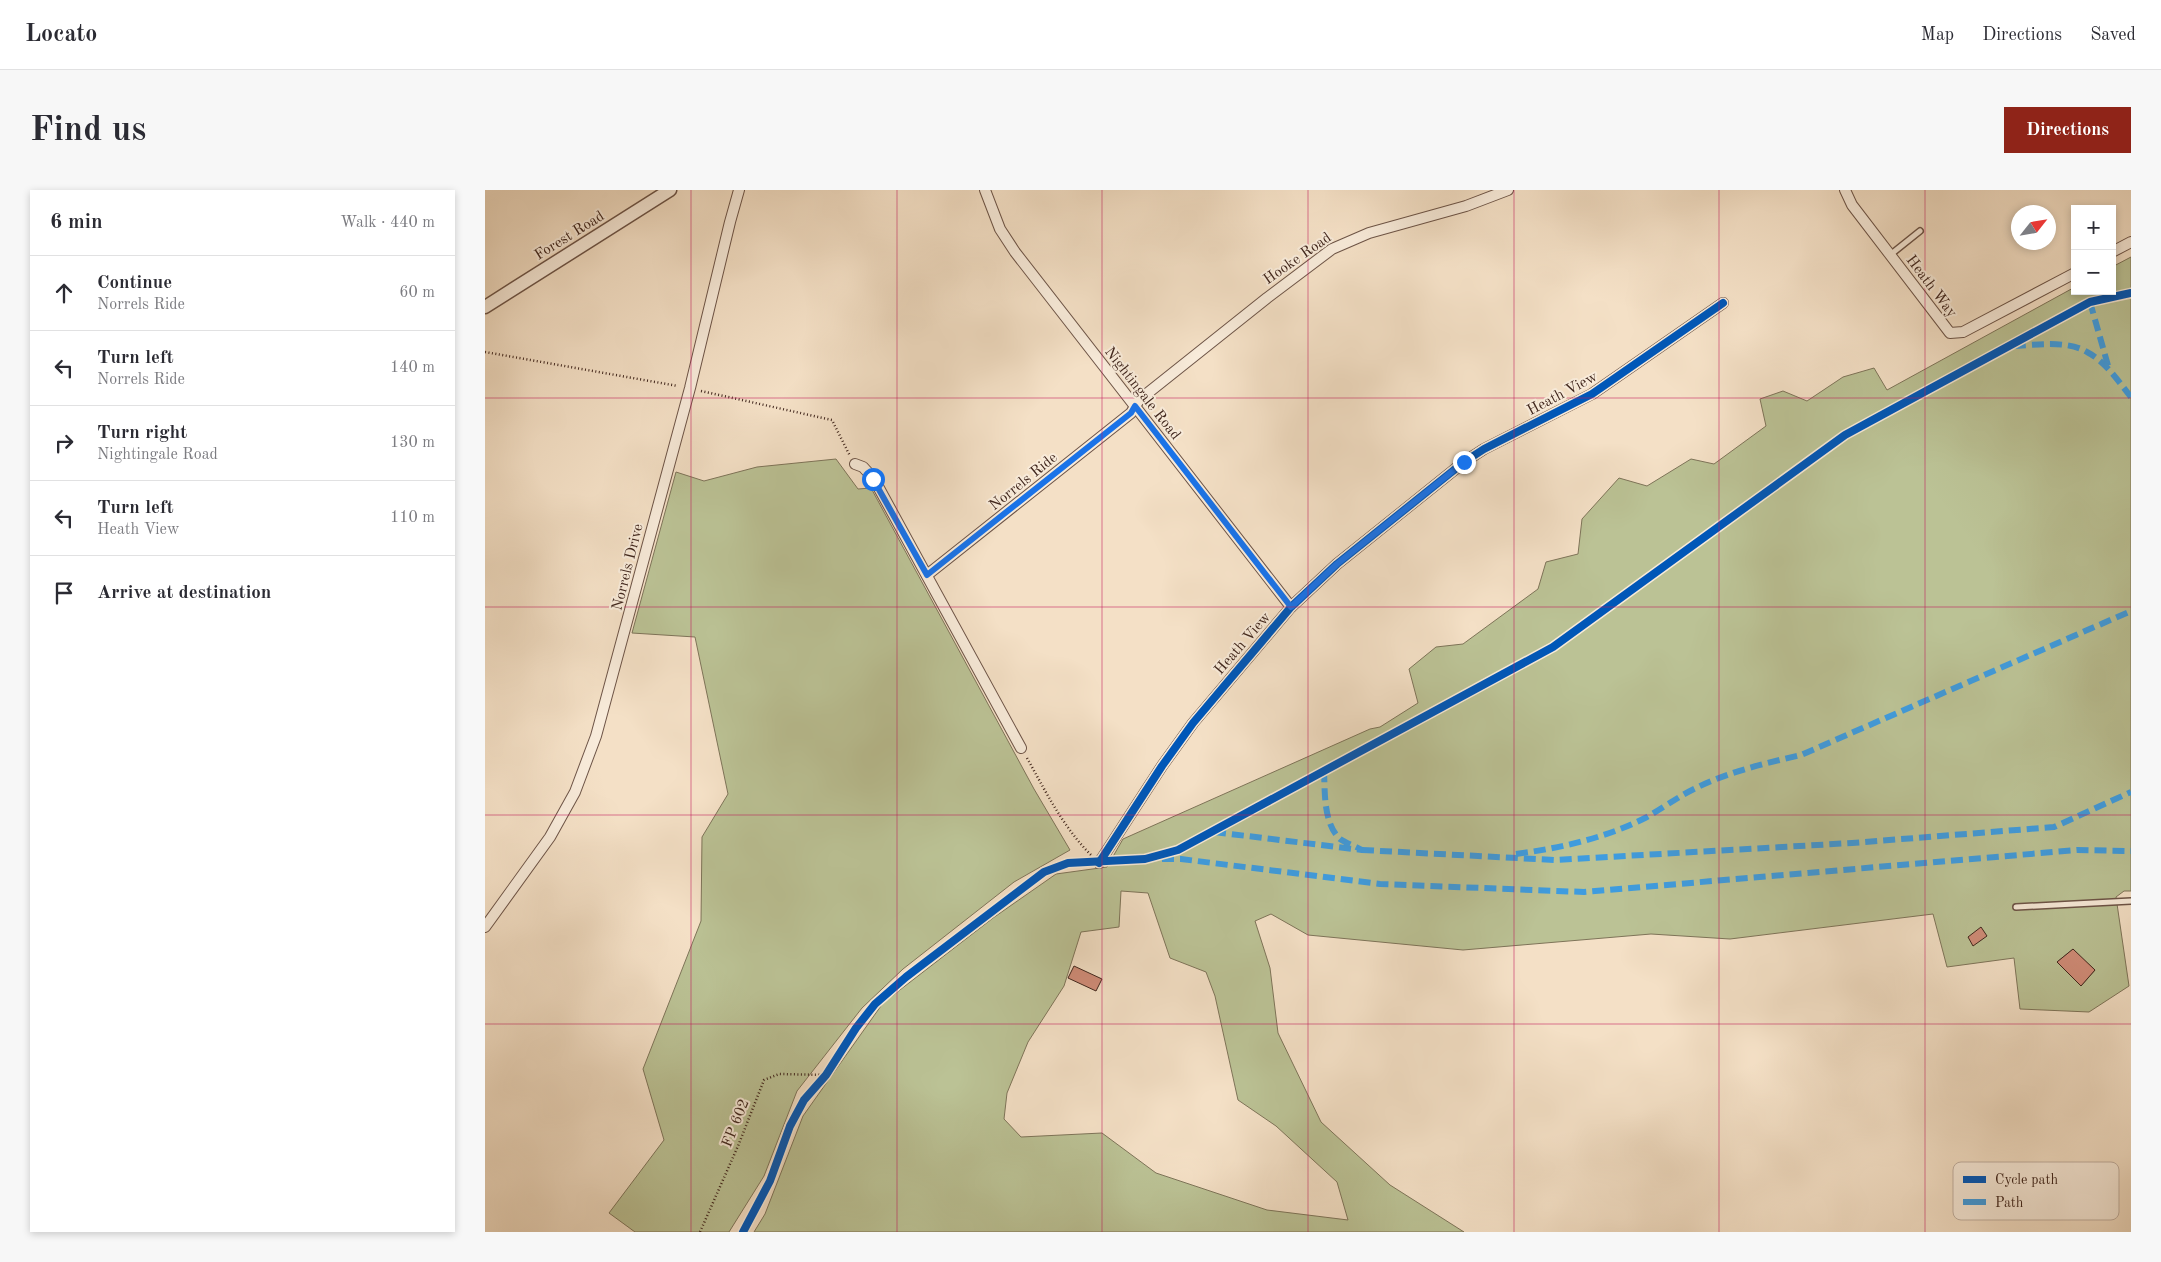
<!DOCTYPE html>
<html lang="en">
<head>
<meta charset="utf-8">
<style>
  :root { --surface:#fff; --page:#f7f7f7; --text:#2b2b33; --muted:#7c7c81; --line:#e1e1e2; --accent:#8f2418 }
  body { margin:0; font-family:"Old Standard TT",serif; background:var(--page); color:var(--text) }
  .controls { position:absolute; right:15px; top:15px; display:grid; overflow:hidden; border-radius:0px; box-shadow:0 2px 8px #0003 }
  .controls button { width:45px; height:45px; display:grid; place-items:center; padding:0; border:0; border-bottom:1px solid var(--line); background:var(--surface); color:var(--text); font:25px sans-serif }
  .compass { position:absolute; left:1526px; top:15px; width:45px; height:45px; border-radius:50%; background:var(--surface); box-shadow:0 2px 8px #0003; rotate:59deg }
  .stop { position:absolute; width:15px; height:15px; margin:-11px; border:4px solid #1a73e8; border-radius:50%; background:#fff }
  .stop.end { background:#1a73e8; border-color:#fff; box-shadow:0 1px 5px #0008 }
  .list { margin:0; padding:0; list-style:none }
  h2 { display:flex; justify-content:space-between; align-items:center; height:65px; margin:0; padding:0 20px; font-size:21px }
  h2 small { font-size:16px; font-weight:400; color:var(--muted) }
  .list li { display:grid; grid-template-columns:32px 1fr auto; gap:15px; align-items:center; box-sizing:border-box; height:75px; padding:0 20px; border-top:1px solid var(--line) }
  .list b { display:block; font-size:19px; white-space:nowrap }
  .list p { margin:0; font-size:16px; white-space:nowrap; color:var(--muted) }
  .list em { font-size:16px; font-style:normal; color:var(--muted) }
  .icon { flex:none; width:28px; height:28px; fill:none; stroke:currentColor; stroke-width:2; stroke-linecap:round; stroke-linejoin:round }
  .map { position:relative; flex:none; width:1646px; height:1042px; overflow:hidden; border-radius:0px }
  header { display:flex; align-items:center; gap:30px; box-sizing:border-box; height:70px; padding:0 25px; background:var(--surface); border-bottom:1px solid var(--line) }
  header strong { font-size:24px }
  nav { display:flex; gap:28px; margin-inline-start:auto; font-size:18px }
  .intro { display:flex; align-items:center; justify-content:space-between; box-sizing:border-box; height:120px; padding:0 30px }
  h1 { margin:0; font-size:35px }
  .button { padding:12px 22px; border-radius:0px; background:var(--accent); color:#fff; font-size:18px; font-weight:700 }
  main { display:flex; gap:30px; padding:0 30px }
  aside { flex:1; background:var(--surface); border-radius:0px; box-shadow:0 2px 8px #0003 }
  .map>svg:first-child { display:block }
  .green { fill:#bbc295; stroke:#7e7459; fill-rule:evenodd }
  .building { fill:#d08c78; stroke:#40261d }
  .lines { fill:none; stroke-linecap:round; stroke-linejoin:round }
  .service-casing { stroke:#6d5447; stroke-width:8 }
  .minor-casing { stroke:#6d5447; stroke-width:12 }
  .tertiary-casing { stroke:#6d5447; stroke-width:15 }
  .path { stroke:#40261d; stroke-width:2.5; stroke-dasharray:1 2.5; stroke-linecap:butt }
  .service { stroke:#f8ebda; stroke-width:5 }
  .minor { stroke:#f8ebda; stroke-width:10 }
  .tertiary { stroke:#f8ebda; stroke-width:12 }
  .quiet { stroke:#3f9cdf; stroke-width:6; stroke-dasharray:12 6; stroke-linecap:butt }
  .cycleway-casing { stroke:#f8ebda; stroke-width:11 }
  .cycleway { stroke:#0057b8; stroke-width:8 }
  .route { stroke:#1a73e8; stroke-width:6 }
  .grid { fill:none; stroke:#c2185b; stroke-width:1; stroke-opacity:0.55 }
  .labels { text-anchor:middle; stroke-width:4; stroke-linejoin:round; paint-order:stroke }
  .street-label { font-size:15px; fill:#40261d; stroke:#f8ebda }
  .key { fill:#f8ebda; stroke:#c1b0a1; stroke-width:1 }
  .key-label { font-size:14px; fill:#40261d }
</style>
</head>
<body>
<header>
<strong>Locato</strong>
<nav><a>Map</a><a>Directions</a><a>Saved</a></nav>
</header>
<div class="intro"><h1>Find us</h1><a class="button">Directions</a></div>
<main>
<aside>
<h2>6 min<small>Walk · 440 m</small></h2>
<ul class="list">
<li><svg class="icon" aria-label="ahead" viewBox="0 0 24 24"><path d="M12 20V5M6 11l6-6 6 6"/></svg><div><b>Continue</b><p>Norrels Ride</p></div><em>60 m</em></li>
<li><svg class="icon" aria-label="left" viewBox="0 0 24 24"><path d="M17 20v-9H6M10 6l-5 5 5 5"/></svg><div><b>Turn left</b><p>Norrels Ride</p></div><em>140 m</em></li>
<li><svg class="icon" aria-label="right" viewBox="0 0 24 24"><path d="M7 20v-9h11M14 6l5 5-5 5"/></svg><div><b>Turn right</b><p>Nightingale Road</p></div><em>130 m</em></li>
<li><svg class="icon" aria-label="left" viewBox="0 0 24 24"><path d="M17 20v-9H6M10 6l-5 5 5 5"/></svg><div><b>Turn left</b><p>Heath View</p></div><em>110 m</em></li>
<li><svg class="icon" aria-label="arrive" viewBox="0 0 24 24"><path d="M6 21V4h12l-3 4 3 4H6"/></svg><div><b>Arrive at destination</b></div></li>
</ul>
</aside>
<div class="map">
<svg width="1646" height="1042" viewBox="0 0 1646 1042">
  <rect width="100%" height="100%" fill="#f4e0c6"/>
  <filter id="stains"><feTurbulence type="fractalNoise" baseFrequency=".004" numOctaves="4"/><feColorMatrix values="0 0 0 0 .2 0 0 0 0 .09 0 0 0 0 .02 0 0 0 .5 -.17"/></filter>
  <radialGradient id="worn" r=".72"><stop offset=".6" stop-color="#630" stop-opacity="0"/><stop offset="1" stop-color="#630" stop-opacity=".3"/></radialGradient>
  <!-- green -->
  <g class="green">
    <path d="M1646,67V701H1639L1631,707L1644,796L1604,822L1535,819L1529,768L1462,777L1448,724L1245,749L1166,744L978,760L823,745L786,724L770,731L785,778L793,843L836,932L905,995L979,1042H269L280,1024L318,926L398,813L508,728L571,684L622,677L638,649L885,539L895,537L933,513L924,479L951,457L978,454L1053,399L1061,372L1093,364L1097,329L1134,288L1162,296L1206,269L1229,274L1281,236L1275,209L1298,201L1322,211L1358,187L1389,178L1402,200L1590,97V101H1627V77ZM636,701L663,703L685,768L721,782L730,806L753,910L791,936L852,992L863,1030L782,1020L671,983L617,943L536,947L519,929L522,903L543,852L579,796L596,742L634,737ZM1587,760L1610,780L1596,796L1572,772Z"/>
    <path d="M351,269L373,299L386,298L549,599L585,660L529,692L418,779L377,818L312,901L279,986L244,1042H150L124,1023L179,950L158,879L216,731L217,647L243,604L210,447L147,443L191,282L219,291L272,277Z"/>
  </g>
  <!-- building -->
  <g class="building">
    <path d="M1496,737L1502,746L1488,756L1483,747Z"/>
    <path d="M1588,759L1610,780L1596,796L1572,772Z"/>
    <path d="M589,776L617,789L611,801L583,788Z"/>
  </g>
  <g class="lines">
    <defs>
      <g id="service">
        <path d="M1405,65L1435,41"/>
        <path d="M1531,717L1646,711"/>
      </g>
      <g id="minor">
        <path d="M500,0L515,39L530,62L806,417"/>
        <path d="M1360,0L1367,15L1465,143L1478,142L1590,83"/>
        <path d="M1627,62L1646,52"/>
        <path d="M370,274L378,277L389,289L536,558"/>
        <path d="M442,385L646,223L654,210L782,108L847,59L884,43L981,16L1023,0"/>
        <path d="M614,673L677,576L708,533L806,417L852,374L979,272L999,259L1107,204L1238,113"/>
        <path d="M0,737L65,647L90,602L111,546L205,198L245,32L254,0"/>
      </g>
      <path id="tertiary" d="M0,117L185,0"/>
    </defs>
    <!-- service casing -->
    <use href="#service" class="service-casing"/>
    <!-- minor casing -->
    <use href="#minor" class="minor-casing"/>
    <!-- tertiary casing -->
    <use href="#tertiary" class="tertiary-casing"/>
    <!-- path -->
    <g class="path">
      <path d="M0,162L193,196"/>
      <path d="M216,201L347,230L365,266"/>
      <path d="M542,568C561,602 578,637 606,665"/>
      <path d="M215,1042L253,956L279,890L294,884L341,885"/>
    </g>
    <!-- service -->
    <use href="#service" class="service"/>
    <!-- minor -->
    <use href="#minor" class="minor"/>
    <!-- tertiary -->
    <use href="#tertiary" class="tertiary"/>
    <!-- quiet -->
    <g class="quiet">
      <path d="M1605,112L1624,179"/>
      <path d="M1529,156C1552,155 1582,150 1602,162C1621,172 1633,191 1646,207"/>
      <path d="M729,642L877,660C870,656 861,653 855,649C838,633 840,601 839,580"/>
      <path d="M877,660L1070,670L1367,653L1569,637L1646,602"/>
      <path d="M1031,664C1076,658 1121,648 1162,627C1178,618 1194,606 1211,598C1243,582 1281,573 1316,565L1646,421"/>
      <path d="M677,669H696L895,694L1099,702L1592,660L1646,661"/>
    </g>
    <defs>
      <g id="cycleway">
        <path d="M614,673L677,576L708,533L806,417L852,374L979,272L999,259L1107,204L1238,113"/>
        <path d="M258,1042L285,991L305,936L319,910L341,885L371,838L390,814L421,787L559,682L583,673L660,669L693,660L1068,457L1360,245L1605,112L1646,103"/>
      </g>
    </defs>
    <!-- cycleway casing -->
    <use href="#cycleway" class="cycleway-casing"/>
    <!-- cycleway -->
    <use href="#cycleway" class="cycleway"/>
  </g>
  <g class="lines">
    <!-- route -->
    <path class="route" d="M388,289L442,385L646,223L650,216L806,417L852,374L979,272"/>
  </g>
  <!-- grid -->
  <path class="grid" d="M206,0V1042M412,0V1042M617,0V1042M823,0V1042M1029,0V1042M1234,0V1042M1440,0V1042M0,208H1646M0,417H1646M0,625H1646M0,834H1646"/>
  <g class="labels">
    <!-- street labels -->
    <g class="street-label">
      <text transform="translate(84 45) rotate(-32)" y="5">Forest Road</text>
      <text transform="translate(812 68) rotate(-35)" y="5">Hooke Road</text>
      <text transform="translate(1447 96) rotate(53)" y="5">Heath Way</text>
      <text transform="translate(658 203) rotate(52)" y="5">Nightingale Road</text>
      <text transform="translate(1077 203) rotate(-28)" y="5">Heath View</text>
      <text transform="translate(538 291) rotate(-39)" y="5">Norrels Ride</text>
      <text transform="translate(142 377) rotate(-76)" y="5">Norrels Drive</text>
      <text transform="translate(757 453) rotate(-49)" y="5">Heath View</text>
      <text transform="translate(250 933) rotate(-68)" y="5">FP 602</text>
    </g>
  </g>
  <!-- legend -->
  <rect x="1468" y="972" width="166" height="58" rx="8" class="key"/>
  <rect x="1478" y="986" width="23" height="7" fill="#0057b8"/>
  <rect x="1478" y="1009" width="23" height="6" fill="#3f9cdf"/>
  <g class="key-label">
    <text x="1510" y="994">Cycle path</text>
    <text x="1510" y="1017">Path</text>
  </g>
  <rect width="100%" height="100%" filter="url(#stains)"/>
  <rect width="100%" height="100%" fill="url(#worn)"/>
</svg>
<div class="controls">
<button>+</button>
<button>−</button>
</div>
<svg class="compass" viewBox="-18 -18 36 36"><path d="M0-13l5 13h-10z" fill="#e53935"/><path d="M0 13l5-13h-10z" fill="#7c7c81"/></svg>
<div class="stop" style="left:388px;top:289px"></div>
<div class="stop end" style="left:979px;top:272px"></div>
</div>
</main>
</body>
</html>
